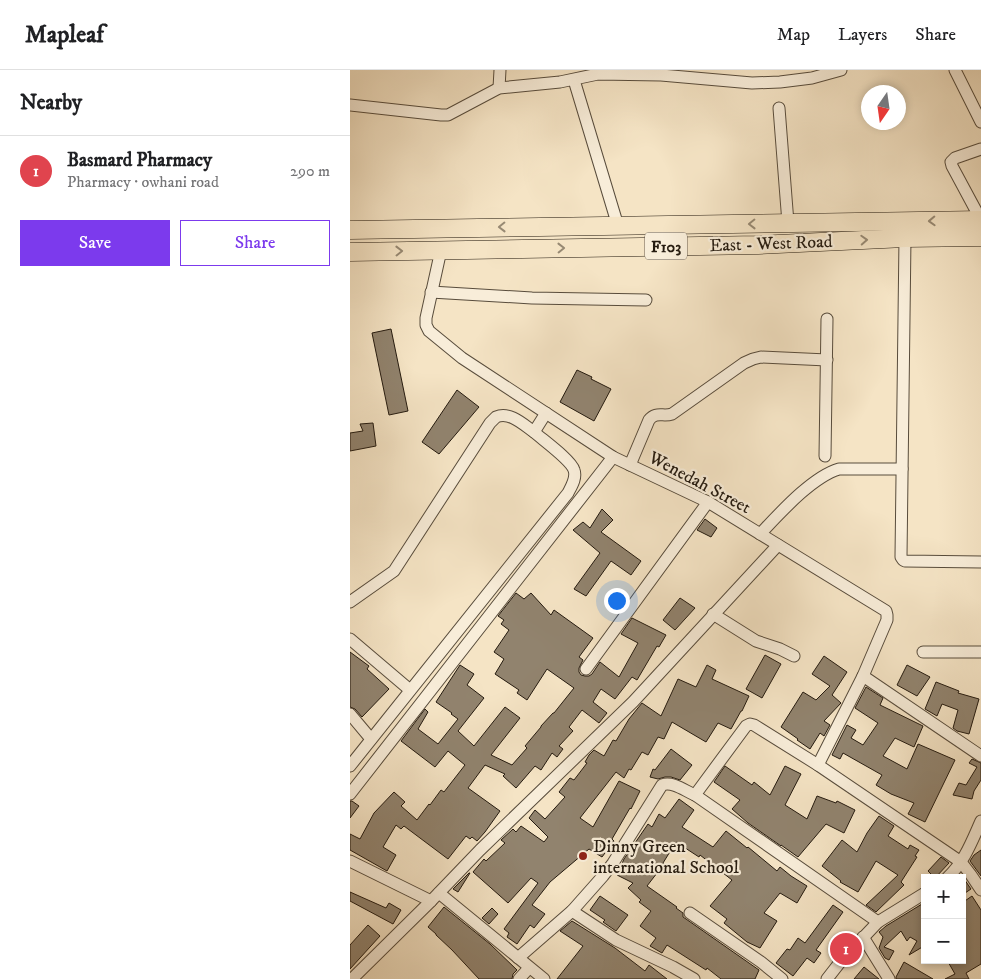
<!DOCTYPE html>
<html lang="en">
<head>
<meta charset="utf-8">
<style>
  :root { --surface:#fff; --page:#f2f2f2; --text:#202124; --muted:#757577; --line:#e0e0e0; --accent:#7c3aed }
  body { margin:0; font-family:"IM FELL DW Pica",serif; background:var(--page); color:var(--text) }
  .controls { position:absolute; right:15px; bottom:15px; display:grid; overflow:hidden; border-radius:0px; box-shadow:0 2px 8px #0003 }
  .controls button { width:45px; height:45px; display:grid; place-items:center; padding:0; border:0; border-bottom:1px solid var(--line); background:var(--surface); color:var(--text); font:25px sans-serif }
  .compass { position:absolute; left:511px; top:15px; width:45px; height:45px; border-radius:50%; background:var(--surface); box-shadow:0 2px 8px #0003; rotate:193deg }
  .you { position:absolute; left:266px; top:530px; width:18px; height:18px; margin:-12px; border:4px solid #fff; border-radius:50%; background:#1a73e8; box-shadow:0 0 0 8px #1a73e833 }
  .badge { display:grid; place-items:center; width:32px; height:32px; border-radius:50%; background:var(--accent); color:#fff; font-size:16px; font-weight:700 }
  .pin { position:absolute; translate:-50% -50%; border:2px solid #fff; box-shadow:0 1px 5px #0006 }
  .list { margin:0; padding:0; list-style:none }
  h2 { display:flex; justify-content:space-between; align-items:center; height:65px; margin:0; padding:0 20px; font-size:21px }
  h2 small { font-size:16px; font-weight:400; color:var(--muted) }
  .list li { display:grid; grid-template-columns:32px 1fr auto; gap:15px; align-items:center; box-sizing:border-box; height:70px; padding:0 20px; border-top:1px solid var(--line) }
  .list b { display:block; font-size:19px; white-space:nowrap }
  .list p { margin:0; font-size:16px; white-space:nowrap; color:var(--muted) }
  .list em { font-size:16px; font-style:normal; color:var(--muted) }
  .actions { display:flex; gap:10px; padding:15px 20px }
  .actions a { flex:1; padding:11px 0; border:1px solid var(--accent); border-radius:0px; text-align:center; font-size:18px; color:var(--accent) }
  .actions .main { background:var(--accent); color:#fff }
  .map { position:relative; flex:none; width:631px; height:909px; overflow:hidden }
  header { display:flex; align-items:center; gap:30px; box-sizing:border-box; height:70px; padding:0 25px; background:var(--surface); border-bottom:1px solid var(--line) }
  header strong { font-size:24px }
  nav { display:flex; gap:28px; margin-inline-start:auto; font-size:18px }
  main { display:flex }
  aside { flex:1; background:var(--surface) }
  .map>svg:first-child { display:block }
  .building { fill:#91836e; stroke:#241a0f }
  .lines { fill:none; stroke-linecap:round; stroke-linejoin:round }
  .street-casing { stroke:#584c3c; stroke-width:13 }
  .primary-casing { stroke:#241a0f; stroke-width:19 }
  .street { stroke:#f8edd9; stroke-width:11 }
  .primary { stroke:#f5e4c5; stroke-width:18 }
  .oneway { stroke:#978973 }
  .poi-dot { fill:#8f2418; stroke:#f8edd9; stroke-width:2 }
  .labels { text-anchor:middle; stroke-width:4.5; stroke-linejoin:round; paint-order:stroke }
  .shield { fill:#f8edd9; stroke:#64594c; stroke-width:1 }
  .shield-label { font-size:16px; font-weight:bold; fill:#241a0f }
  .street-label { font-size:18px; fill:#241a0f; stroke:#f8edd9 }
  .poi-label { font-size:18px; fill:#241a0f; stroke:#f8edd9; text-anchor:start }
</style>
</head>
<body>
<header>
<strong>Mapleaf</strong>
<nav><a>Map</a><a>Layers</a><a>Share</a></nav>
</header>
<main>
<aside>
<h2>Nearby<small></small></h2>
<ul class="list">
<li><span class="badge" style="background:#e0444e">1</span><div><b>Basmard Pharmacy</b><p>Pharmacy · owhani road</p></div><em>290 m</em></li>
</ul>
<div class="actions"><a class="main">Save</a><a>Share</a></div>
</aside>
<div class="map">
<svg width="631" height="909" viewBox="0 0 631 909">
  <rect width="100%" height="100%" fill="#f5e4c5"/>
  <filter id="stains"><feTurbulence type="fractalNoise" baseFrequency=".004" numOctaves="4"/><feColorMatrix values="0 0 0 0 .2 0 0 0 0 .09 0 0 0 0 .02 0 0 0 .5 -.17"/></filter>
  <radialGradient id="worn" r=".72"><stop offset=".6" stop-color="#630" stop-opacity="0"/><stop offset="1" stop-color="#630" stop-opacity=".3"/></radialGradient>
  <!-- building -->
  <g class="building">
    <path d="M41,259L58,341L39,345L22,263Z"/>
    <path d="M227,300L242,307L241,309L261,319L244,351L210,332Z"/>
    <path d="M107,320L129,337L89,384L72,372Z"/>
    <path d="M23,353L26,376L0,381V363L13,361L10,354Z"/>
    <path d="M252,439L263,450L251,462L291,491L281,505L261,491L236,526L224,519L250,483L223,460L233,452L240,458Z"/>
    <path d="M355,449L367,458L361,467L347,460Z"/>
    <path d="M166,523L174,529L181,523L201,545L204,540L243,568L229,587L233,590L229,598V602L231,605L235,606H239L242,604L250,592L269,607L288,573L271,564L282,548L316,565L309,577L307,576L287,610L282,607L265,629L251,619L243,632L257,643L249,653L232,640L219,657L223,661L209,676L213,679L207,687L202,683L191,700L185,696L166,718L153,706L155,704L135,695L118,718L150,741L135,762L127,771L122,767L120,769L116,766L98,789L54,756L51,759L46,755L33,777L46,785L37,801L0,780V764L10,769L24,743L44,722L55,732L51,736L67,750L79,734L80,735L91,720L94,722L115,695L98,681L85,697L51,671L75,639L78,642L68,659L88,674L108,649L101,644L102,643L86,632L110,595L124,604L117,615L134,628L108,661L124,676L155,637L170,648L141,685L162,695L177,678L175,676L191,657V656L203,643H204L224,618L197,599L177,630L167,623L169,620L145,604L154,589L144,582L159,560L151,554L154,550L148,546Z"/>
    <path d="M330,528L345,538L325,560L313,550Z"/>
    <path d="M0,582L19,596L17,599L39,619L12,647L5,639L0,637Z"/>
    <path d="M415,585L431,594L412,628L396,619Z"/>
    <path d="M474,586L497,602L482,625L491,633L474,651L480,655L474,666L470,663L460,679L447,670L448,669L431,657L453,622L466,630L480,616L462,604Z"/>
    <path d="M357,595L366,600L362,609L399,626L392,641H391L381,659L368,653L356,672L322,652L314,669L308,667L298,685L292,682L281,700L279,699L274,708L266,702L230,748L243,757L269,711L290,721L281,739L280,738L262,769L264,771L252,787L239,779L200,812L182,835L195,844L184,858L180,855L167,874L157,867L159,863L154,859L188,813L181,808L158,833L123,802L134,789L136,791L155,773L151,770L163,759L166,762L171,756L194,772L198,767L179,748L185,740L195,749L215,727L209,722L220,708L224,710L237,693L235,692L239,685L244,680L254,686L263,670L266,671L279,649L292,633L311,646L328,609L346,617Z"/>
    <path d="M557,595L580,607L567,626L547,615Z"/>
    <path d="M586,612L609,621L608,623L629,629L619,664L607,661L603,658L608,640L592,634L587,646L575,639Z"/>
    <path d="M516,617L533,628L530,635L573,656L564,677L545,668L533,686L557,699L568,674L605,690L575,752L558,744L564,733L541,724L526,715L532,705L493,683L490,689L482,685L497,655L506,660L501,668L513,675L528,653L505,638Z"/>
    <path d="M321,679L342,695L330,710L321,707H315L308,709L300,707L303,699L305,700Z"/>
    <path d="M622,689L631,693V710L624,721L622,729L603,725L609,713L616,715L627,697L619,693Z"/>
    <path d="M375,696L402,715L404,712L420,725L435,696L451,704L435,735L457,749L467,726L486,733L487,731L505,740L494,763L476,754L448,787L431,775V776L398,753L382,739L390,730L364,712Z"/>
    <path d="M329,729L344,740L332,757L363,777L376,761L397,778L398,777L427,801L430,797L441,806L457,816L447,833L430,823L414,843L427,851L410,878L397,872L374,853L377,849L360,836L382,810L350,785L349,787L326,772L313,793L314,794L297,816L327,837L326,838L333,843V847L336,849L409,900L405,909H371L357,898L356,900L317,875L312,883L300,876L306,868L290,856L301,841L289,832L291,830L278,818L283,813L267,805L274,789L298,754L302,757L309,744L315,748Z"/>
    <path d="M0,731H2L9,736L0,748Z"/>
    <path d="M529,746L544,756L538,766L558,779L560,775L569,780L565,786L567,787L551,812L554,815L526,842L516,835L548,805L526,791L508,822L490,812L491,811L472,796L492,770L507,782L517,763Z"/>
    <path d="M631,780V806L620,791L624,785Z"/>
    <path d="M591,787L599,793L585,808L578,801Z"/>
    <path d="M119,803H120L108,822L103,819Z"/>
    <path d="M612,806L621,819L612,825Z"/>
    <path d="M0,822L36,838L39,833L51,840L43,854L0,831Z"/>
    <path d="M250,826L278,845L266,861L253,852L255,850L240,840Z"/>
    <path d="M622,826L631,840V894L616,903L619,909H595L605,904L597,890H612V833Z"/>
    <path d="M572,834L575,839V877L574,876L559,885L567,871L560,867L557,871L551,861L534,877L544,881L539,890L535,888L529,878L533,867L529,862L536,856Z"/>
    <path d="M483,835L493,842L466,880L471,883L464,893L457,888L443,906L426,893L437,879L440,880L448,868L455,873Z"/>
    <path d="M94,837L140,874L167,900L163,904L162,909H129L102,880L86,865V864L78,857Z"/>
    <path d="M142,838L148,844L139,854L132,848Z"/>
    <path d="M222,851L265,878L295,901L299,895L317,909H207L233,876L210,861Z"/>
    <path d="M18,855L30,866L0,899V875Z"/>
    <path d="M554,892L583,909H546V907Z"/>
    <path d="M514,897L529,909H504Z"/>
  </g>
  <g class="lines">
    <defs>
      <g id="street">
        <path d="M605,0L631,52"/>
        <path d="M224,10L268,156"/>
        <path d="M149,18L150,0"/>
        <path d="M0,35L91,45H98L149,18L210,12L248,4L311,5L402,13L430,12L462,8L491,0"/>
        <path d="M429,38L438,153"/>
        <path d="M631,150L602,96L601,92L605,88L631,79"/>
        <path d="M555,168L551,487L553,490L555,491L631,492"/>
        <path d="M91,180L76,248V255L79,261L112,288L263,387L358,432L536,541L537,545V550L513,606L468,695"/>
        <path d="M81,222L182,228L296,230"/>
        <path d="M475,386L477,249"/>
        <path d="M280,395L299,350C306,341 313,347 322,344L394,293L403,289L411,287L477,290"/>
        <path d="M410,464C430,443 462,407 489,399H552"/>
        <path d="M0,532L44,501L140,353C142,351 144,349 146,347C160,341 174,355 184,362L196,343"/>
        <path d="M363,544L406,571L430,579L444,586"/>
        <path d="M0,569L60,620"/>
        <path d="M573,582H631"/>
        <path d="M236,599L358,432"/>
        <path d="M513,606L631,686"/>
        <path d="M0,644L21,669"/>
        <path d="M0,696L218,423C221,417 227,408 224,400C221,390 193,370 184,362"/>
        <path d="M0,724L263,387"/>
        <path d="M345,725L396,656L400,654L404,655L468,695L611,792L621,805L631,820"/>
        <path d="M0,791L81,831"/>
        <path d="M597,808C614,793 622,771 631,751"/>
        <path d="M89,823L194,909"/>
        <path d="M222,841L266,870L323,897L344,909"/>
        <path d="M340,843L411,892L432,909"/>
        <path d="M513,867L539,909"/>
        <path d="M168,888L222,841L253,806L263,793L312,715C323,711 335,721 345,725L528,852"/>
        <path d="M2,909L81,831L130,780L283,632L428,475"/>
        <path d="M169,909L179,898"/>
        <path d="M477,909L491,891L528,852L575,823"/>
      </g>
      <g id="primary">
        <path d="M0,160L631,150"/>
        <path d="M0,182L408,175L555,168L631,167"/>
      </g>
    </defs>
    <!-- street casing -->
    <use href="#street" class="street-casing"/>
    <!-- primary casing -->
    <use href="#primary" class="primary-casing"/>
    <!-- street -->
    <use href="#street" class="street"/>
    <!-- primary -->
    <use href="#primary" class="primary"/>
  </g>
  <!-- one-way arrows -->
  <defs><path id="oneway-chevron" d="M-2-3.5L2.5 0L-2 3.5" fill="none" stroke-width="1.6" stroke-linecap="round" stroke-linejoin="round" transform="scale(1.25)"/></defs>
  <g class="oneway">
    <use href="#oneway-chevron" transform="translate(582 151) rotate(178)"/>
    <use href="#oneway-chevron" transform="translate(402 154) rotate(179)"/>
    <use href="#oneway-chevron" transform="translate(152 157) rotate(179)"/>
    <use href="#oneway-chevron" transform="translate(514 170) rotate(-3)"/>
    <use href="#oneway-chevron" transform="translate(211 178) rotate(-1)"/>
    <use href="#oneway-chevron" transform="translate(49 181) rotate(-1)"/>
  </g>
  <!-- markers -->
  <circle class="poi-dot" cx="233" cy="786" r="5"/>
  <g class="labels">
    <!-- shield labels -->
    <rect class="shield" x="295" y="162.5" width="42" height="27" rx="4"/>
    <g class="shield-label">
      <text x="316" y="182">F103</text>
    </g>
    <!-- street labels -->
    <g class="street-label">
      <text transform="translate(421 173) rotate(-2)" y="6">East - West Road</text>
      <text transform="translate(350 412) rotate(28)" y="6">Wenedah Street</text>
    </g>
    <!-- poi labels -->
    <g class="poi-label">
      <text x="243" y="782">Dinny Green<tspan x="243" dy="21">international School</tspan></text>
    </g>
  </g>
  <rect width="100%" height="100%" filter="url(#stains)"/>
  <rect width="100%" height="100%" fill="url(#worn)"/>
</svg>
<div class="controls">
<button>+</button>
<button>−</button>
</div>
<svg class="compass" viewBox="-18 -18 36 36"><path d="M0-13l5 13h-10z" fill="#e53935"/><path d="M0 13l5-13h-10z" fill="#757577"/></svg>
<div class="you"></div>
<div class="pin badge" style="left:496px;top:879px;background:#e0444e">1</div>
</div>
</main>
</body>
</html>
